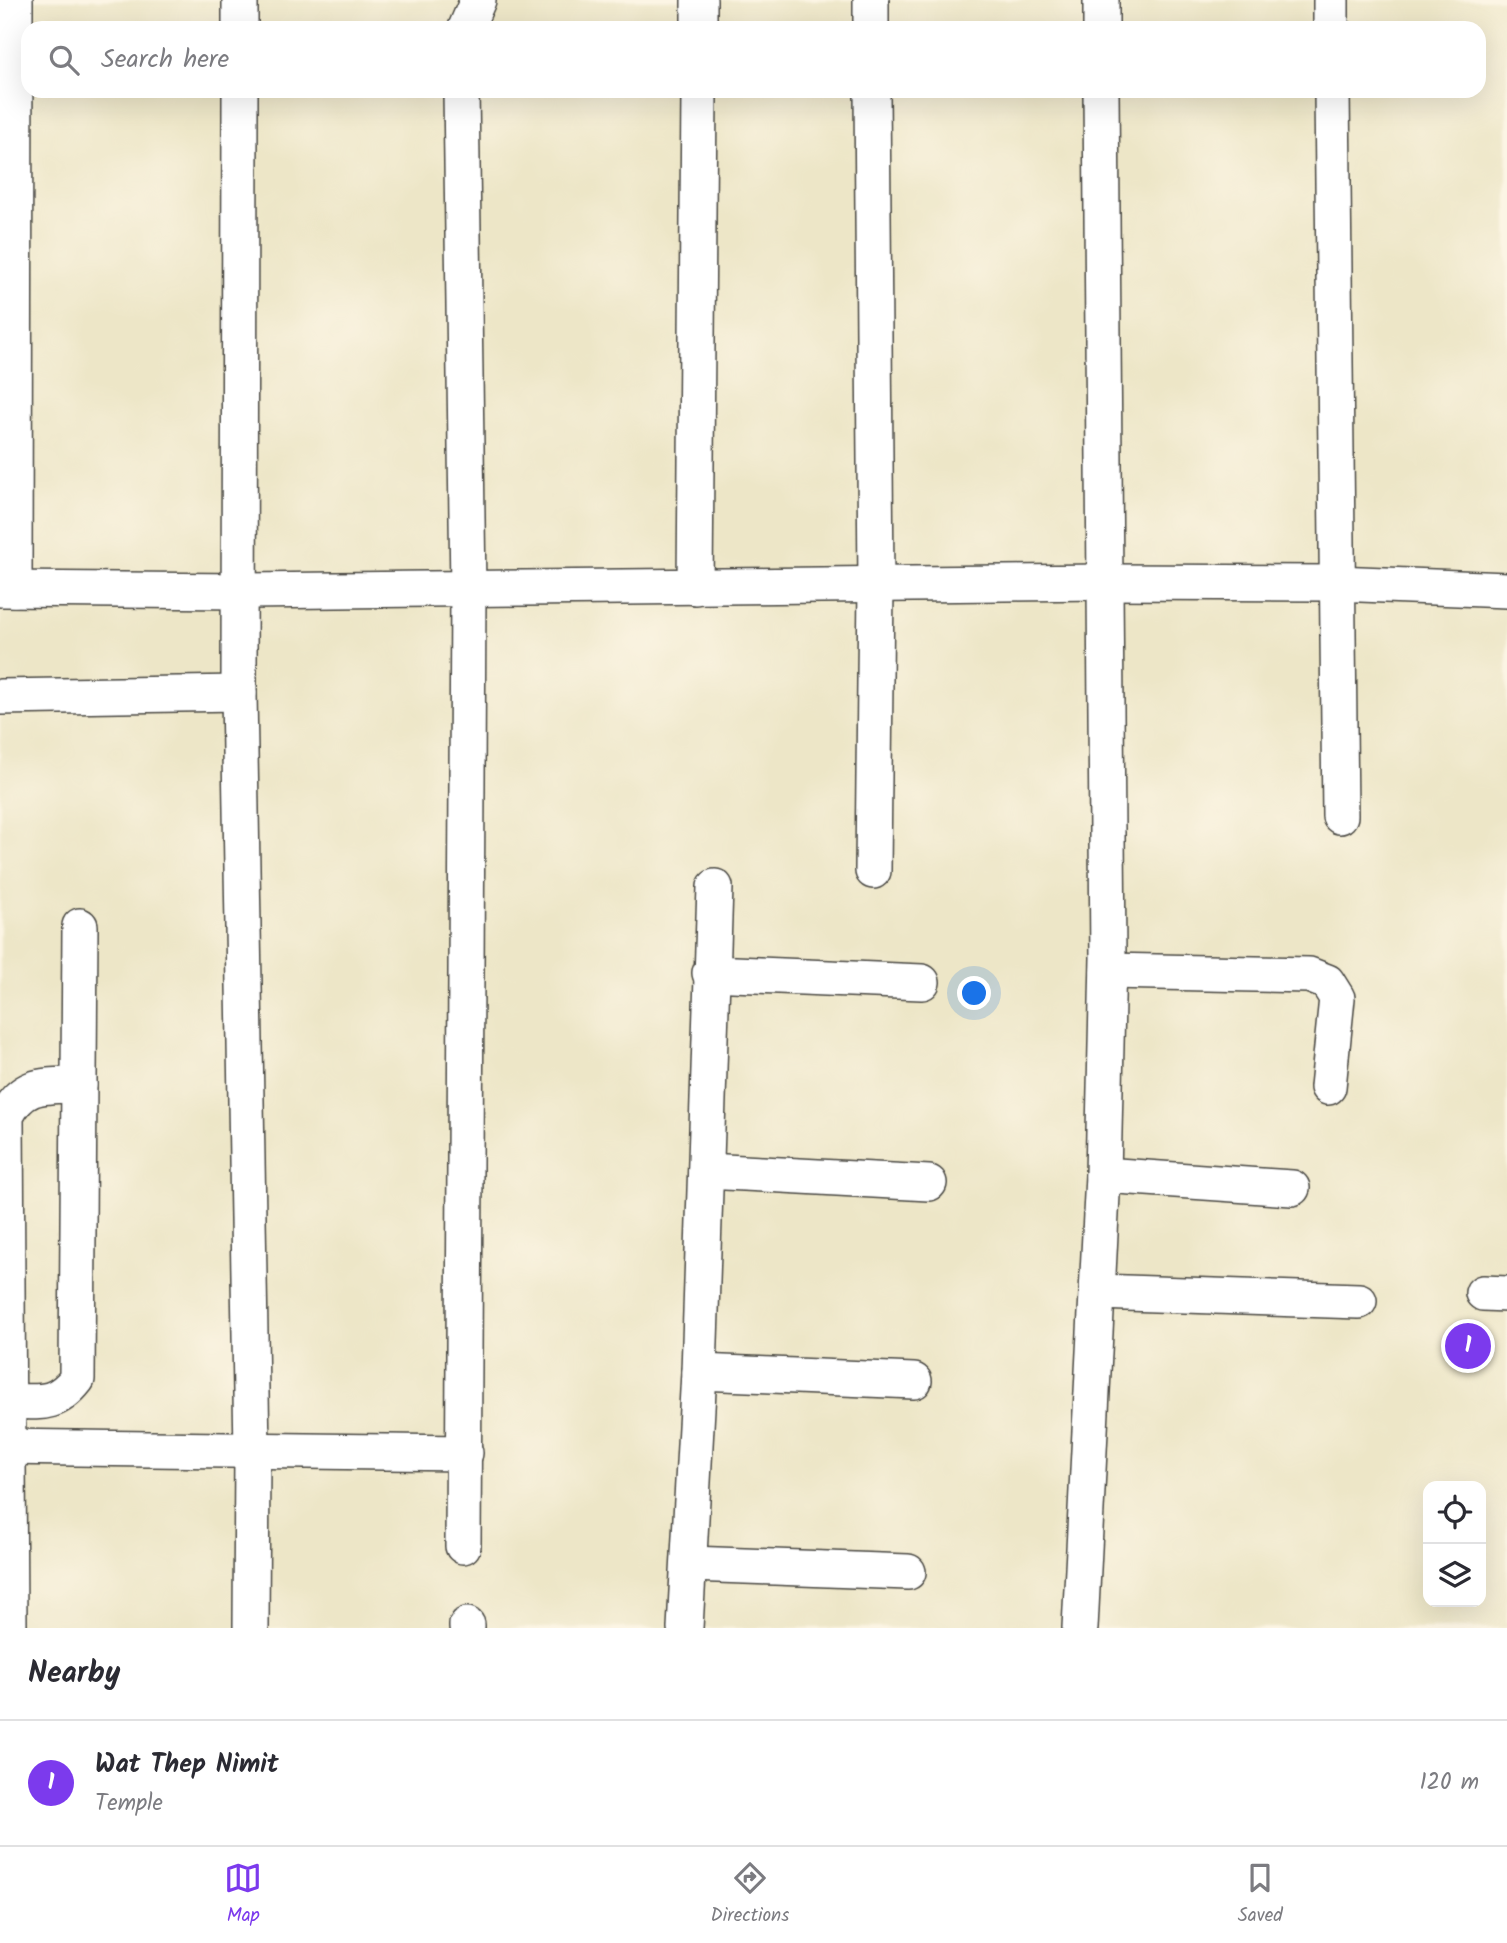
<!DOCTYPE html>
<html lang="en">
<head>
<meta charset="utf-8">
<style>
  :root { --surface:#fff; --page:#f7f7f7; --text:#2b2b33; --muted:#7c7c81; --line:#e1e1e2; --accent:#7c3aed }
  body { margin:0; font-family:Kalam,sans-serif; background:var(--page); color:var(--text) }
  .controls { position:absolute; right:21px; bottom:21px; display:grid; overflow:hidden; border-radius:14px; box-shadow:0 7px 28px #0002 }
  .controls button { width:63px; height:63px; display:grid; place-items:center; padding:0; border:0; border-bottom:2px solid var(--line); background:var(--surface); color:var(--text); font:35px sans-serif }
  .you { position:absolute; left:975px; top:994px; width:24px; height:24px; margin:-18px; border:5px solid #fff; border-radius:50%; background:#1a73e8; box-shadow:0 0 0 10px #1a73e833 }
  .badge { display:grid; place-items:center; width:46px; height:46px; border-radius:50%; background:var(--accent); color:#fff; font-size:23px; font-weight:700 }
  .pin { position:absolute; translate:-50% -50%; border:4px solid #fff; box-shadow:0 2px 7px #0006 }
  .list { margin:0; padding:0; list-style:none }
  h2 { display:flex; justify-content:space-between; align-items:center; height:91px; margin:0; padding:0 28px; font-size:30px }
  h2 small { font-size:23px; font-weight:400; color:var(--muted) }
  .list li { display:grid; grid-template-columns:46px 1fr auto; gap:21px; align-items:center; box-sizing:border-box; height:126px; padding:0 28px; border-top:2px solid var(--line) }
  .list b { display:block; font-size:26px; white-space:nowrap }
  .list p { margin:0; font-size:23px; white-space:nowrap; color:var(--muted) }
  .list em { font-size:23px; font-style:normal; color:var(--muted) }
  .icon { flex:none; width:38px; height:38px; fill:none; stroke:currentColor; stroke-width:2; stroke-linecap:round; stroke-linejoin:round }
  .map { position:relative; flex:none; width:1507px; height:1628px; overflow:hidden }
  .search { position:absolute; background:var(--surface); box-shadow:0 7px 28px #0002; left:21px; right:21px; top:21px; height:77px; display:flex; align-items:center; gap:18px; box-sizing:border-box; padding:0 24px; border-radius:21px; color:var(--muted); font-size:26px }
  .sheet { height:217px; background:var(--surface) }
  nav { display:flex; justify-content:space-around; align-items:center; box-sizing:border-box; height:98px; border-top:2px solid var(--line); background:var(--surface); font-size:19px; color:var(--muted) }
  nav a { display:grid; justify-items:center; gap:4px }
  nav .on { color:var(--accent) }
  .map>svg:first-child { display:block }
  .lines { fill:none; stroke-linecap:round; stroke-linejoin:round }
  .minor-casing { stroke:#484742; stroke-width:38 }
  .minor { stroke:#fff; stroke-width:35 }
</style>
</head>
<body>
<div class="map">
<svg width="1507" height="1628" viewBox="0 0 1507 1628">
  <rect width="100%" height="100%" fill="#fcf5e5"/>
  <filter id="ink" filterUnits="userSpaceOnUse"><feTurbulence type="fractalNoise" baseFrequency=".0143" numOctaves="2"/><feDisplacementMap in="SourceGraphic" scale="14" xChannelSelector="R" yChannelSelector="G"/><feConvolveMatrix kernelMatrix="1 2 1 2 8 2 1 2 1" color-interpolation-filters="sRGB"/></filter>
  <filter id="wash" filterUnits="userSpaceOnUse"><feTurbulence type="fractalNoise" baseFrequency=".00686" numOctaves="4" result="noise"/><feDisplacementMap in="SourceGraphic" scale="28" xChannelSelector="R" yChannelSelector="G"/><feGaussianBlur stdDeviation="1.57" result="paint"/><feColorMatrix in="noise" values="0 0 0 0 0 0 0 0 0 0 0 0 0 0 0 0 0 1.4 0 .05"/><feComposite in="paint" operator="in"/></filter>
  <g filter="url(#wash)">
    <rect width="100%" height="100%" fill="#ede6c7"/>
  </g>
  <g filter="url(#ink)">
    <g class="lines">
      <defs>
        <g id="minor">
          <path d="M240,0V28"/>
          <path d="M871,0V28"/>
          <path d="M1101,0V28"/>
          <path d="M1331,0V28"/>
          <path d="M466,28L478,0"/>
          <path d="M699,28V0"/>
          <path d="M240,91L239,693L252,1451L251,1628"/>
          <path d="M461,91L468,589L463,1546"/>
          <path d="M872,91L876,584L873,871"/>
          <path d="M1332,91L1340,816"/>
          <path d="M695,587L699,91"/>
          <path d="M0,589L241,591L1105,582L1336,583L1507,590"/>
          <path d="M14,589L15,0"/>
          <path d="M0,697L239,693"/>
          <path d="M1108,971L1309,975L1327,982L1337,998L1328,1087"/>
          <path d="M710,973L922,982"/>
          <path d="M706,1171L929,1183"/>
          <path d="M1103,1175L1292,1188"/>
          <path d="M1097,1292L1359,1301"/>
          <path d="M1483,1293L1507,1294"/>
          <path d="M699,1372L914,1381"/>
          <path d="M9,1401C41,1402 56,1406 77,1379L80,926"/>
          <path d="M0,1447L465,1453"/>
          <path d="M690,1564L908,1572"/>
          <path d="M9,1628L6,1116C23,1082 44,1086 79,1085"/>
          <path d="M467,1628V1625"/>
          <path d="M685,1628L699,1372L715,887"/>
          <path d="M1080,1628L1103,1175L1108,958L1101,91"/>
        </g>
      </defs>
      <!-- minor casing -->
      <use href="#minor" class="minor-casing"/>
      <!-- minor -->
      <use href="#minor" class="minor"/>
    </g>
  </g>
</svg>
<div class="controls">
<button><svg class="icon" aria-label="locate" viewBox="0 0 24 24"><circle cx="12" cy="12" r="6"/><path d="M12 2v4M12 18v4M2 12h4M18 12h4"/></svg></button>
<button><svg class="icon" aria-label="layers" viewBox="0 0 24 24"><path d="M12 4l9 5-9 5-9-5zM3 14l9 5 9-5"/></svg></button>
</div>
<div class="you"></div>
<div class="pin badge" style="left:1468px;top:1346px">1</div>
<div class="search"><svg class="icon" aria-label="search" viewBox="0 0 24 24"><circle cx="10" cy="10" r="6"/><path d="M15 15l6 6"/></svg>Search here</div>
</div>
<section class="sheet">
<h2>Nearby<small></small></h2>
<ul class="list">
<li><span class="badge">1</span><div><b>Wat Thep Nimit</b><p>Temple</p></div><em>120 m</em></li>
</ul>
</section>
<nav>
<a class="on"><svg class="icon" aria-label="map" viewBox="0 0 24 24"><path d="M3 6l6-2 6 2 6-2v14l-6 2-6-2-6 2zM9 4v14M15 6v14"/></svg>Map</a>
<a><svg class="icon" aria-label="directions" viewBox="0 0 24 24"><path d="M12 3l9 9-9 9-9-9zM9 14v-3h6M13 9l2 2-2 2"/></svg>Directions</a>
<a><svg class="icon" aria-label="saved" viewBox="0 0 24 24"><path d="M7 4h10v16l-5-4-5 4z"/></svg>Saved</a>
</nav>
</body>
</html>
